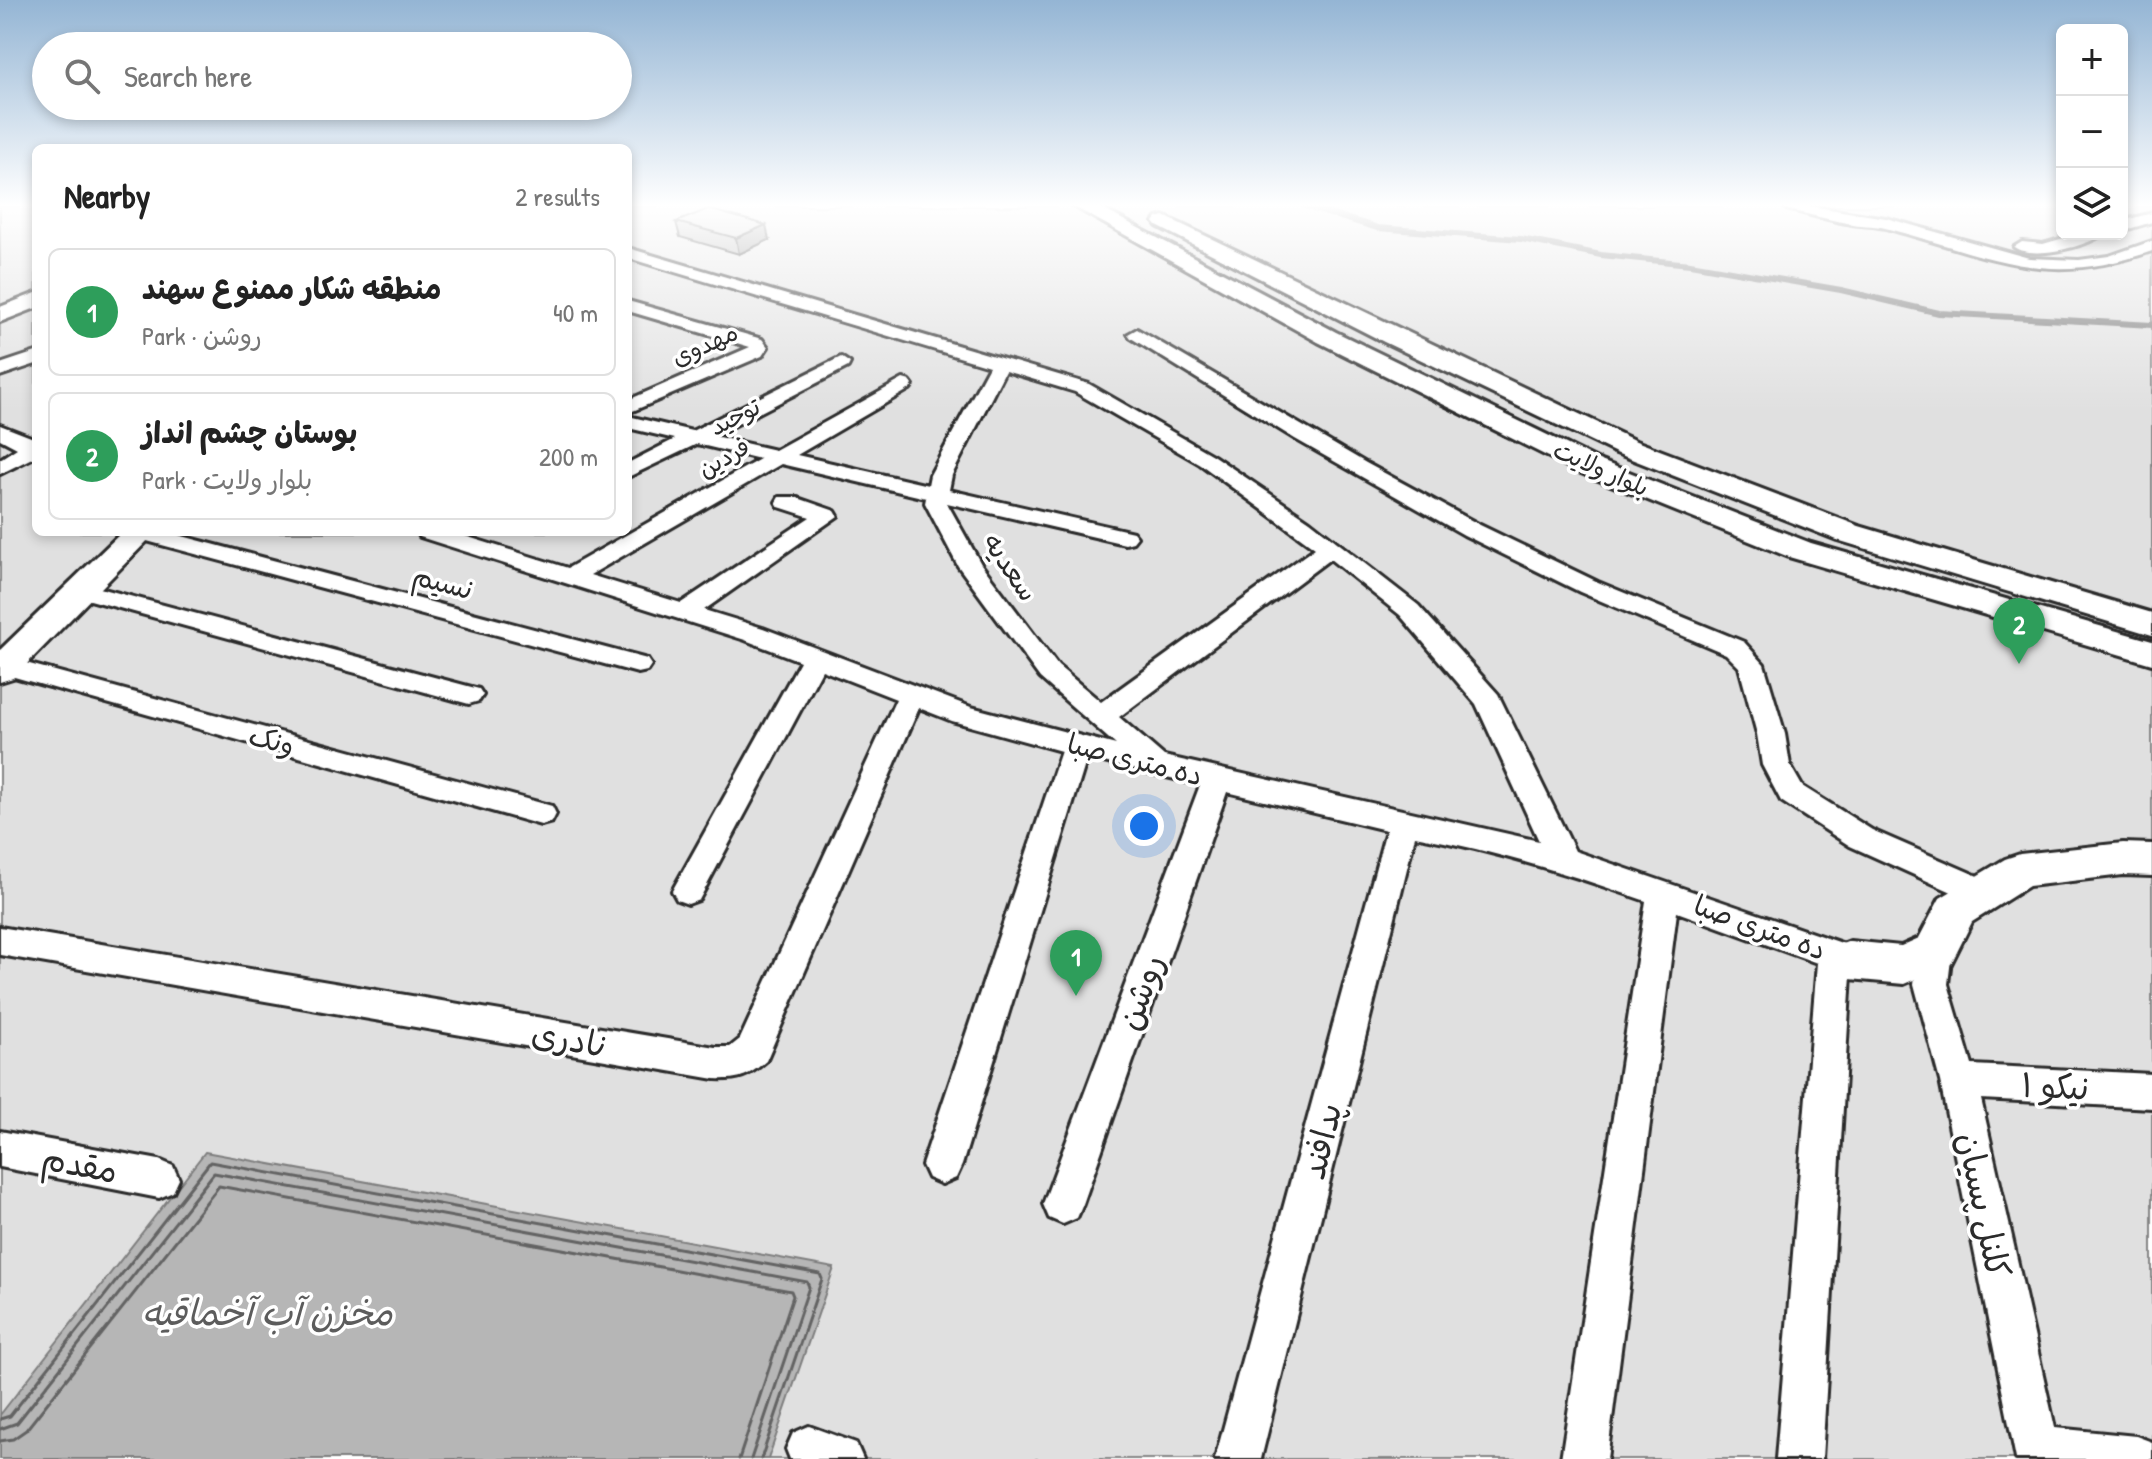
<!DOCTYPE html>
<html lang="en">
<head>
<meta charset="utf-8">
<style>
  :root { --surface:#fff; --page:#f6f6f6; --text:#222; --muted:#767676; --line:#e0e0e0; --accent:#2b2b2b }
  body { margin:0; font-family:"Patrick Hand","Playpen Sans Arabic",sans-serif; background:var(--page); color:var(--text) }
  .controls { position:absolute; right:24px; top:24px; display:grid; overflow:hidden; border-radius:12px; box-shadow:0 4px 12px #0003 }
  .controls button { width:72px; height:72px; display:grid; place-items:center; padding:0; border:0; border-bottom:2px solid var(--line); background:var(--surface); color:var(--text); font:40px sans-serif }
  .you { position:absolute; left:1144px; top:826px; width:28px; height:28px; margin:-20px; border:6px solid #fff; border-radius:50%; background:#1a73e8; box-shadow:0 0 0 12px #1a73e833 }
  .badge { display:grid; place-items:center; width:52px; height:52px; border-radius:50%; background:var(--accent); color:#fff; font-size:26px; font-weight:700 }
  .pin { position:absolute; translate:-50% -66px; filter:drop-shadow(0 2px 4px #0008) }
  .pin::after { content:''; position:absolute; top:42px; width:28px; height:24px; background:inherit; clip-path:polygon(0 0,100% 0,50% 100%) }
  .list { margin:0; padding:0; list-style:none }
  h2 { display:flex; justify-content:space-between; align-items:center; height:104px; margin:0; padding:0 32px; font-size:34px }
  h2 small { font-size:26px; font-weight:400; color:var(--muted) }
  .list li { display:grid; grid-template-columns:52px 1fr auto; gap:24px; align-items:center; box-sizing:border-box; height:128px; margin:0 16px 16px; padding:0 16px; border:2px solid var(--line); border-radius:12px }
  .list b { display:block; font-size:30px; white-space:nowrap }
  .list p { margin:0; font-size:26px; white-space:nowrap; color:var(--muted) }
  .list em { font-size:26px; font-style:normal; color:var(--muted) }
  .icon { flex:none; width:44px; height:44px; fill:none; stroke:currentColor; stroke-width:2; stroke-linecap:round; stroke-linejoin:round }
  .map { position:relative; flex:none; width:2152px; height:1459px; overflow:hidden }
  .search { position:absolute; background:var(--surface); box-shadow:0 4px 12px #0003; left:32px; top:32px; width:600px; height:88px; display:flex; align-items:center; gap:20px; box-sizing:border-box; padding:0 28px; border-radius:44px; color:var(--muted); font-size:30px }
  .panel { position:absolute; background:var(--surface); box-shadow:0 4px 12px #0003; left:32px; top:144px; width:600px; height:392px; border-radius:12px }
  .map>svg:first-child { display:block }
  .green { fill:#e0e0e0; stroke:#868686; stroke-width:2 }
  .water { fill:#b6b6b6; stroke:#7e7e7e; stroke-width:2 }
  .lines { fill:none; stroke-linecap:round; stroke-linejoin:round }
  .shore { stroke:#636363; stroke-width:3 }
  .stream { stroke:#7e7e7e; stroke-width:6 }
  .street-casing { stroke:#2b2b2b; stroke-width:6 }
  .secondary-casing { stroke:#2b2b2b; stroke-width:6 }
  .street { fill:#fff; fill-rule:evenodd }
  .secondary { fill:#fff; fill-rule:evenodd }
  .wall { fill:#afafaf; stroke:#2b2b2b; stroke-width:2 }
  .shaded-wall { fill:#8e8e8e; stroke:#2b2b2b; stroke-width:2 }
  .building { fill:#cbcbcb; stroke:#2b2b2b; stroke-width:2 }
  .labels { text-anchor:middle; stroke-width:7; stroke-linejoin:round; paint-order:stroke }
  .far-street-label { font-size:24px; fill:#2b2b2b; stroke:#fff }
  .street-label { font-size:28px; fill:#2b2b2b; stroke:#fff }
  .near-street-label { font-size:34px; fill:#2b2b2b; stroke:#fff }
  .near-water-label { font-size:36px; font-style:italic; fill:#5c5c5c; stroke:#fff }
</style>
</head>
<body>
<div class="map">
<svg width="2152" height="1459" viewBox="0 0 2152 1459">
  <rect width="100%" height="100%" fill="#fff"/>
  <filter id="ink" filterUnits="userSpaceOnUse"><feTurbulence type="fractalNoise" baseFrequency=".0125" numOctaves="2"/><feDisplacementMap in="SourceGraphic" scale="16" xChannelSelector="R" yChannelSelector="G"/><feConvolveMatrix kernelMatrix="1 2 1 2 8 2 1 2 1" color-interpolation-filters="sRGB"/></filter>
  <g filter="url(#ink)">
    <!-- green -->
    <path class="green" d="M0,206H36V532H628V206H2062V234H2122V206H2152V1459H0Z"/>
    <!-- water -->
    <path class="water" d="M205,1152L834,1268L768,1459H0V1415Z"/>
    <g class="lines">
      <!-- shore -->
      <g class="shore">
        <path d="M0,1419L10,1416L210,1162L820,1274L822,1279L761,1459"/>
        <path d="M0,1429L17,1423L214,1173L807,1282L809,1287L751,1459"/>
        <path d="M0,1441L13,1439L26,1430L219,1186L791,1291L793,1296L739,1459"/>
      </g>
      <!-- stream -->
      <path class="stream" d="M1304,206L1378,228L1521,239L1601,255L1690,264L1841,290L1939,313L2152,325"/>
      <defs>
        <g id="street">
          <path d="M1784,206H1810L1886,218L2029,258L2079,260L2109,256L2152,241V251C2045,289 1991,256 1889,229C1877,225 1864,226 1852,224C1830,220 1808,214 1786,209Z"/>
          <path d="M2152,213V222L2122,231V221Z"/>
          <path d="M2078,234H2103C2087,247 2031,260 2014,247L2022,242L2043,244Z"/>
          <path d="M628,248L1089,384L1214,456L1310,521L1418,605L1498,694L1575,851L1862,950L1867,960L1862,970L1851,974L1822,1459H1776L1817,963L1677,912L1607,1459H1561L1646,901C1570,874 1495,851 1415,836L1261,1459H1215L1386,830L1227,792L1083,1204L1077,1218L1063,1224L1049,1218L1043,1204L1200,785L1087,758L962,1165L956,1178L942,1184L928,1178L922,1165L1061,751L952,721L919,708L766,1061C748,1077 738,1080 715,1079L0,955V927L715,1047H730L740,1039L896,699L822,670L699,900L688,904L677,900L672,891L800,661L745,640L420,537L417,532H452L568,568L760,459L697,444L628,477V463L675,439L628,428V416L692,431L841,357L850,363L848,367L714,436L775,450L903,379L910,381L913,385L910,389L797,455L928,485L930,475L989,366L628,258ZM1005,371L1075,392L1200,464L1315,548L1101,702L1058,666L981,564L947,503L1125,544L1133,542L1137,537L1133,532L949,490L952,475ZM781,464L926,498L925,503L958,566L1040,678L1116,745L971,707L763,628L704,610L838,516L835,511L795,497H779L776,502L779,507L810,517L681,603L590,575ZM1330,559L1400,615L1476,704L1539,841L1164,756L1119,717Z"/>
          <path d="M628,301L762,339L768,347L762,356L628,413V400L750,347L628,311Z"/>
          <path d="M1137,329L1366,463L1480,525L1598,582L1744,642L1764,664L1785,734L1790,765L1802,786L1872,830L1996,884L2001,893L1996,902L1985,906L1974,902L1850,846L1781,801L1762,765L1757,734L1739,667L1726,654L1580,592L1464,535L1295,439L1131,338L1128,334Z"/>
          <path d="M36,352V364L0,376V364Z"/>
          <path d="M0,425L36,439V456L0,474V459L17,448L0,439Z"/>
          <path d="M129,532H167L647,659L651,665L647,671L638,673L132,537Z"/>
          <path d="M81,583L479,689L483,695L479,701L469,704L72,595L69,590L72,585Z"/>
          <path d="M0,656L541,803L552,806L556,814L552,822L541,825L0,673Z"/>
          <path d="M1935,937L1947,941L1952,951L1948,984L1972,1065L2152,1074V1108L1981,1099L2055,1428L2136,1436L2152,1442V1459H2016L1940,1081L1914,984L1918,951L1923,941Z"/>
          <path d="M0,1131L159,1160L173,1166L179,1179L173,1192L159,1198L0,1167Z"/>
          <path d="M809,1426L856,1443L863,1459H790L786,1449L793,1433Z"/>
        </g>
        <g id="secondary">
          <path d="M1073,206H1097L1336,332L1601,461L1811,543L2152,641V664L1789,557L1581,473L1318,342Z"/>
          <path d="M1164,216L1636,441L1859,526L2152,613V635L1837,540L1616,453L1384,342L1157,226L1154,222L1157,218Z"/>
          <path d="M36,293V308L0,322V307Z"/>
          <path d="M122,532H156L13,678L0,682V650Z"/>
          <path d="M2123,843L2152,844V876L2123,875L2029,886L1972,922L1951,964L1904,984L1850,979L1834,973L1827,960L1834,947L1850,941L1901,946L1919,938L1940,898L2005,859L2020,854Z"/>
        </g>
      </defs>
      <!-- street casing -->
      <use href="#street" class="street-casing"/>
      <!-- secondary casing -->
      <use href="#secondary" class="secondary-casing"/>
      <!-- street -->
      <use href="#street" class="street"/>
      <!-- secondary -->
      <use href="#secondary" class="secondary"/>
    </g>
    <!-- wall -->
    <path class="wall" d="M676,222L769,240L739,254L680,237Z"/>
    <!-- shaded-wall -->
    <path class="shaded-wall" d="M766,225L769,240L739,254L736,238Z"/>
    <!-- building -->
    <path class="building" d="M708,209L766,225L736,238L676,222Z"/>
  </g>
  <!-- sky -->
  <linearGradient id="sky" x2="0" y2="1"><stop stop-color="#94b5d4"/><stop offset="0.5" stop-color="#fff"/><stop offset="1" stop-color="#fff" stop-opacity="0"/></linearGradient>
  <rect width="2152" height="410" fill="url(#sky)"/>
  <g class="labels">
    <!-- far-street labels -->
    <g class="far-street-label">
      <text transform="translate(705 345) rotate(-24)" y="8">مهدوی</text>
      <text transform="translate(735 417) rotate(-27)" y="8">توحید</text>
      <text transform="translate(724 458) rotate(-30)" y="8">فردین</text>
      <text transform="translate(1601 469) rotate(24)" y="8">بلوار ولایت</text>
    </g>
    <!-- street labels -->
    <g class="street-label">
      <text transform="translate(1011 567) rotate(56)" y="10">سعدیه</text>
      <text transform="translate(443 582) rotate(15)" y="10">نسیم</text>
      <text transform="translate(272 740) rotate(15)" y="10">ونک</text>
      <text transform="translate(1135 759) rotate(14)" y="10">ده متری صبا</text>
      <text transform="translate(1760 927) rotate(20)" y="10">ده متری صبا</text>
    </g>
    <!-- near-street labels -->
    <g class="near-street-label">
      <text transform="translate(1140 992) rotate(-70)" y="12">روشن</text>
      <text transform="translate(570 1039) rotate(10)" y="12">نادری</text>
      <text transform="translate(2055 1086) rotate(3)" y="12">نیکو ۱</text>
      <text transform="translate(1321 1141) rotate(-76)" y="12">پدافند</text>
      <text transform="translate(80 1164) rotate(11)" y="12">مقدم</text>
      <text transform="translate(1984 1205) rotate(78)" y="12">کلنل پسیان</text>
    </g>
    <!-- near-water labels -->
    <g class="near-water-label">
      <text x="267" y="1325">مخزن آب آخماقیه</text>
    </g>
  </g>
</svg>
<div class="controls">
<button>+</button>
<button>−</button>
<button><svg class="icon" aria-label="layers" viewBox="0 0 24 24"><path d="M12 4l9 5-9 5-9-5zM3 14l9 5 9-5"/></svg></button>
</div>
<div class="you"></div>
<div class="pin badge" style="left:1076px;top:996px;background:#2e9e5b">1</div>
<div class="pin badge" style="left:2019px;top:664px;background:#2e9e5b">2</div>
<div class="search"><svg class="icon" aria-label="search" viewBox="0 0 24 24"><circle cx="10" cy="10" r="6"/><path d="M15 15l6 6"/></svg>Search here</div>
<section class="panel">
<h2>Nearby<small>2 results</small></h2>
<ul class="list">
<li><span class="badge" style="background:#2e9e5b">1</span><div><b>منطقه شکار ممنوع سهند</b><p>Park · روشن</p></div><em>40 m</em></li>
<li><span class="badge" style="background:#2e9e5b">2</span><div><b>بوستان چشم انداز</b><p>Park · بلوار ولایت</p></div><em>200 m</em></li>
</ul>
</section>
</div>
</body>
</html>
